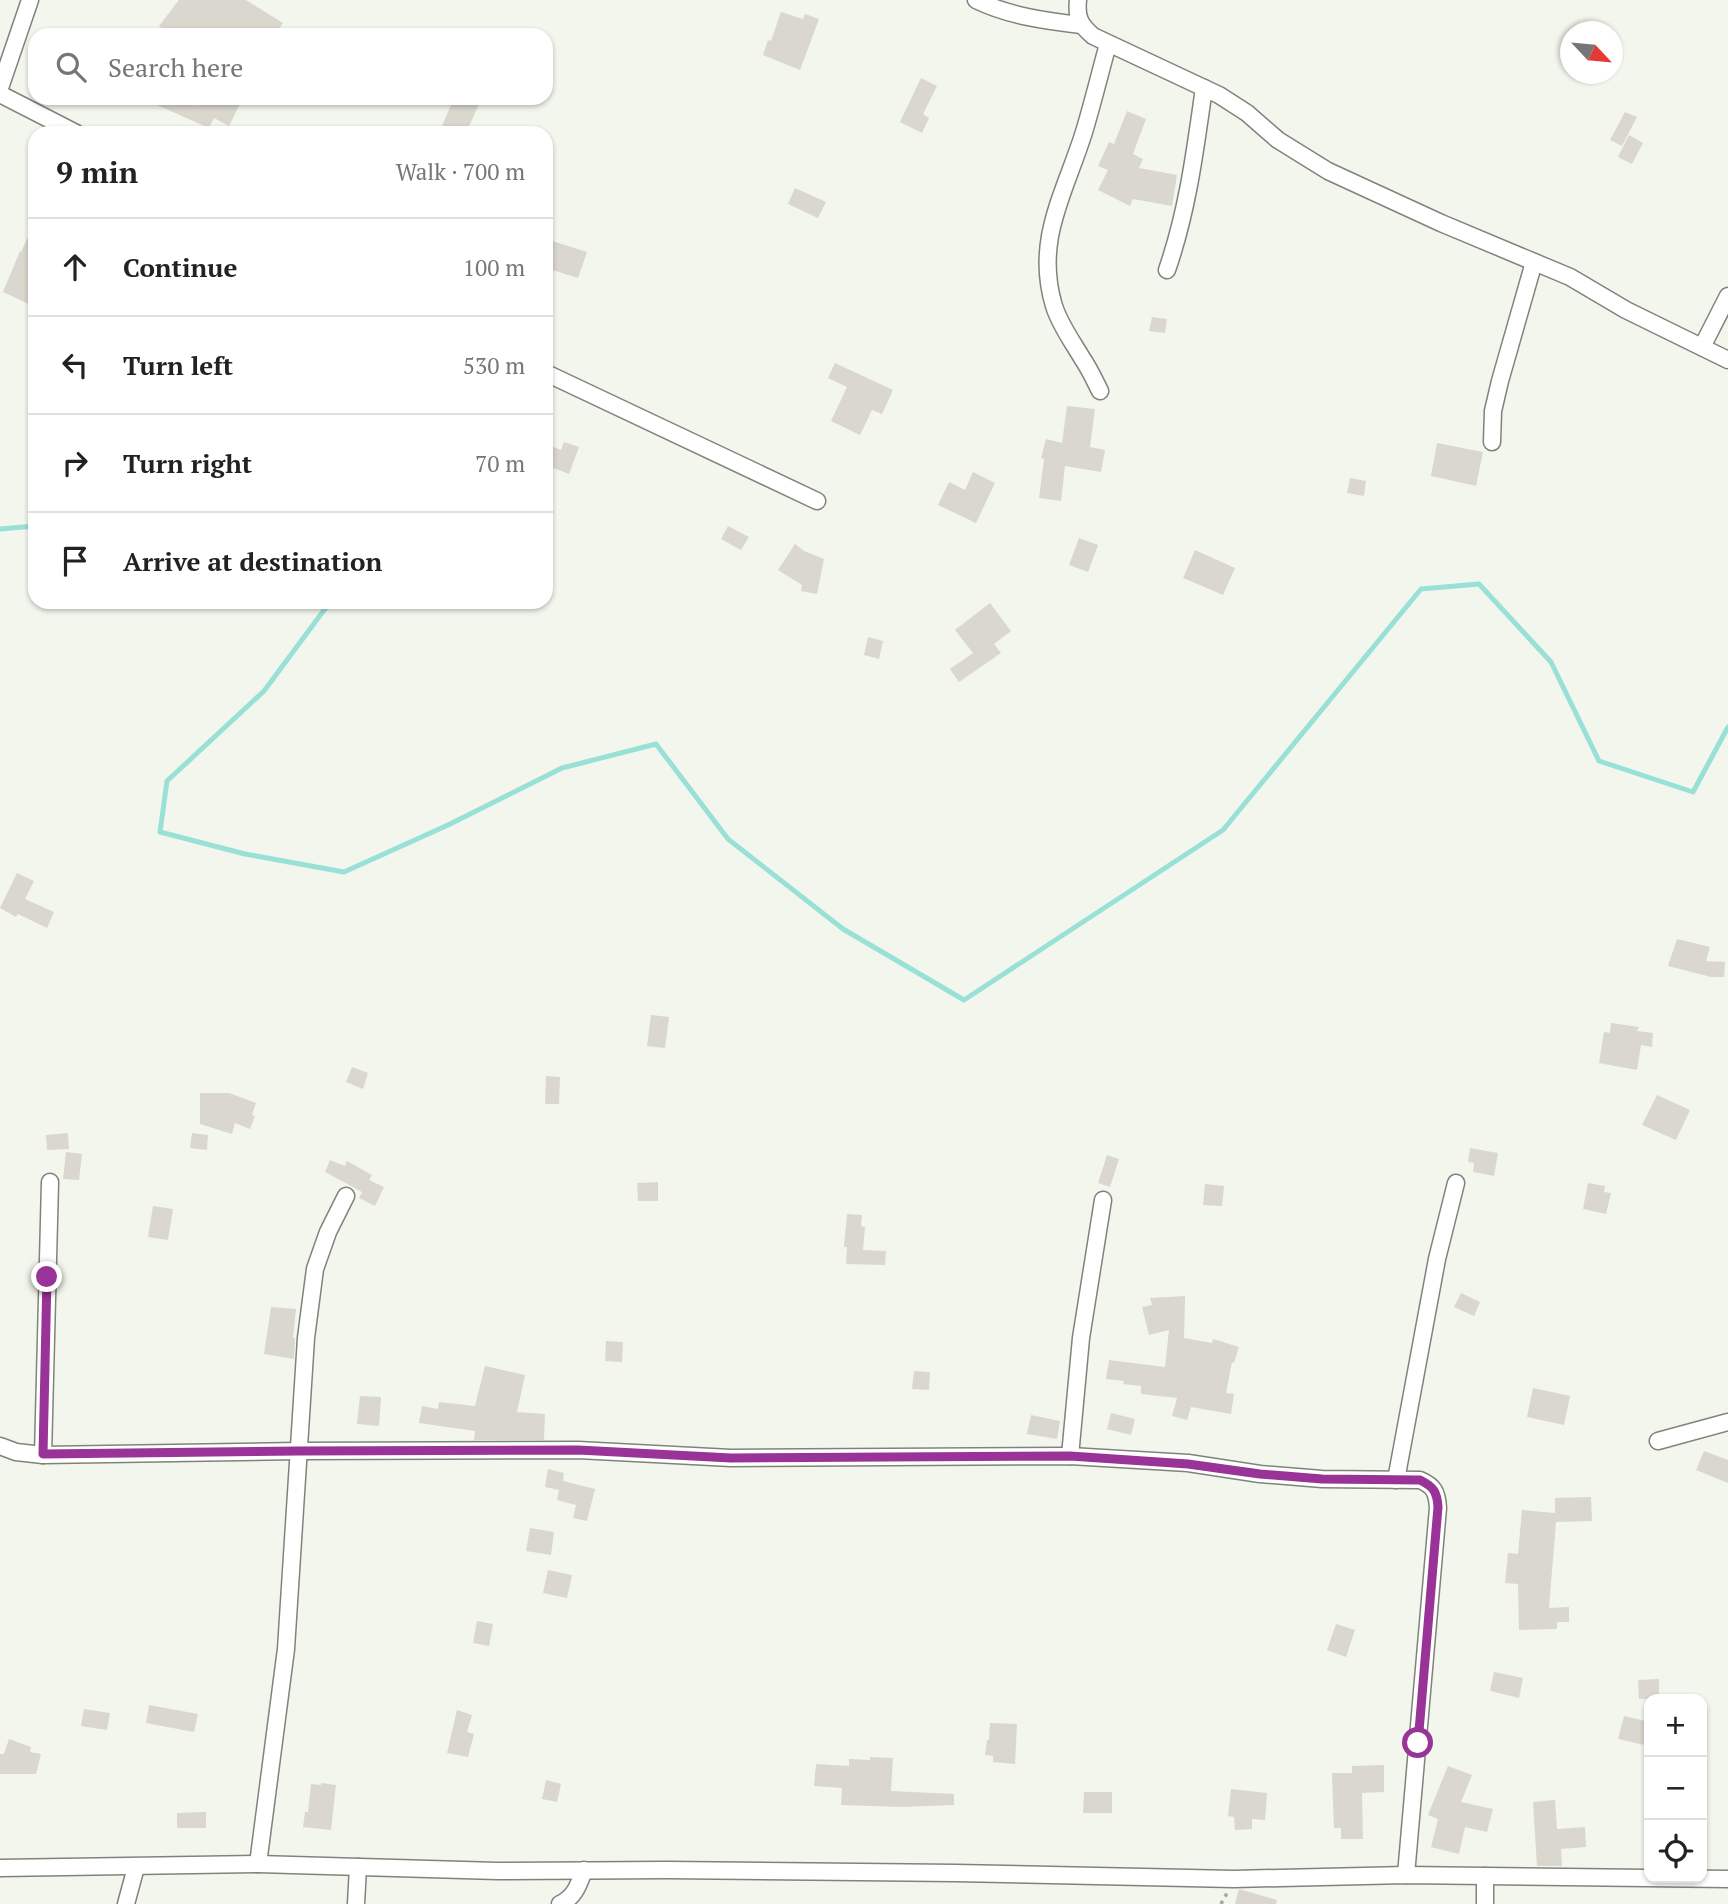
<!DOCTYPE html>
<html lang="en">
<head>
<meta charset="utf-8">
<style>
  :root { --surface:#fff; --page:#f2f2f2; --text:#222; --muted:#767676; --line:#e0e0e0 }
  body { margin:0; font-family:"PT Serif",serif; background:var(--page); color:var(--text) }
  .controls { position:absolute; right:21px; bottom:21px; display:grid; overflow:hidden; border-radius:14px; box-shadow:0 2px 5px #0004 }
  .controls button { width:63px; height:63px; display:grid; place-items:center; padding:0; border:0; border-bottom:2px solid var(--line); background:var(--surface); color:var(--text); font:35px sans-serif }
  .compass { position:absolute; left:1560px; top:21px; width:63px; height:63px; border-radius:50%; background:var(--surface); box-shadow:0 2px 5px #0004; rotate:116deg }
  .stop { position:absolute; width:21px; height:21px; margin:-16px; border:5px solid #993397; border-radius:50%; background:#fff }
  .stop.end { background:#993397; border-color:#fff; box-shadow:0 2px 7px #0008 }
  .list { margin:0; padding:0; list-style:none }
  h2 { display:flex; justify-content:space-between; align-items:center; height:91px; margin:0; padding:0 28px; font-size:30px }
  h2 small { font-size:23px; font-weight:400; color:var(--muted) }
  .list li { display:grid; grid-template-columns:46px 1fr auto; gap:21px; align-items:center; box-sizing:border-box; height:98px; padding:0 28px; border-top:2px solid var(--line) }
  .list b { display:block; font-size:26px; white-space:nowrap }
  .list em { font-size:23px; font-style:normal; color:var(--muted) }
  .icon { flex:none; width:38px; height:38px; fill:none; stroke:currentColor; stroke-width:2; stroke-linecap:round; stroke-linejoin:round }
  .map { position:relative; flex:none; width:1728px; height:1904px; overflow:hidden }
  .search { position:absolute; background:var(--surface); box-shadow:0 2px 5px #0004; left:28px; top:28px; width:525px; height:77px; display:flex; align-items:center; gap:18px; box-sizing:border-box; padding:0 24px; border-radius:21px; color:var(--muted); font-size:26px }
  .panel { position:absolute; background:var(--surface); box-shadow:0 2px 5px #0004; left:28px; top:126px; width:525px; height:483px; border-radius:21px }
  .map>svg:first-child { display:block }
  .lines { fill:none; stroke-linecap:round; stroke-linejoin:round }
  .stream { stroke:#99e1d7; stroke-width:5 }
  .building { fill:#dad7ce }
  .minor-casing { stroke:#80837b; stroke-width:19 }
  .path { stroke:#a5a7a1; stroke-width:3.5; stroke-dasharray:3.5 5; stroke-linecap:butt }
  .minor { stroke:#fff; stroke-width:16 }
  .route { stroke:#993397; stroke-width:9 }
</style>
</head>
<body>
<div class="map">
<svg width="1728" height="1904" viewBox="0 0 1728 1904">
  <rect width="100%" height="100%" fill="#f3f6ed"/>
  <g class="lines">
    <!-- stream -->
    <g class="stream">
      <path d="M0,529L35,526"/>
      <path d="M330,602L264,691L167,781L160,832L245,854L344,872L448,825L562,768L656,744L728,839L843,929L964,1000L1223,830L1421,589L1479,584L1551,662L1599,761L1693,792L1728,727"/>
    </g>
  </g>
  <!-- building -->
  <g class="building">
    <path d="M179,0H246L283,23L275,35H171L159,26Z"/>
    <path d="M781,12L803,19L805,14L819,19L800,70L763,55L768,40L771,41Z"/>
    <path d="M921,78L937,86L923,114L929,118L922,133L900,122Z"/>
    <path d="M141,98H176L195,106L199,98H243L229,126L214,118L209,128Z"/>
    <path d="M454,98H471L480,102L466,133H439Z"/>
    <path d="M1127,111L1146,119L1133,154L1143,159L1139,168L1177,175L1172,206L1133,199L1130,206L1098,190L1108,170L1098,166L1109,142L1114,144Z"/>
    <path d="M1625,112L1637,117L1622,146L1610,140Z"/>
    <path d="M1629,135L1643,143L1632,164L1618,157Z"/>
    <path d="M795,188L826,202L818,218L788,204Z"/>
    <path d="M35,222V307L3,292L20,251L21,252Z"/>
    <path d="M546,239L587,252L578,278L546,268Z"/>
    <path d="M1152,317L1167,319L1165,333L1149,331Z"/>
    <path d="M835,363L893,390L882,414L872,410L860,435L831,421L847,387L828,378Z"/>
    <path d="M1067,406L1095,409L1090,447L1105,450L1101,472L1065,466L1061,501L1039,498L1044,459L1041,458L1046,439L1062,443Z"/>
    <path d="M564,442L579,447L569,474L546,465V444L561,450Z"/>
    <path d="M1437,443L1483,452L1476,486L1431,476Z"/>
    <path d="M973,472L995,483L976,523L938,505L949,482L965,490Z"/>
    <path d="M1350,478L1366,481L1364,496L1347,493Z"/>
    <path d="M728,526L749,537L741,550L721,539Z"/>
    <path d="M1079,538L1098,545L1088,572L1069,565Z"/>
    <path d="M795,544L804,551L824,559L817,594L801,591L802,585L778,570Z"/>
    <path d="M1195,550L1235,568L1223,595L1183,578Z"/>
    <path d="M990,603L1011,631L994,644L1001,653L959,682L950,669L973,653L955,630Z"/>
    <path d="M868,637L883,641L879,659L864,655Z"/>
    <path d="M17,873L34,881L25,899L54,912L47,928L18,914L16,917L0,908Z"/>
    <path d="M1677,939L1710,947L1706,961L1725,962L1724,977H1711L1668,966Z"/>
    <path d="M651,1015L669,1017L665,1048L647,1046Z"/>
    <path d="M1611,1023L1639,1027L1637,1031L1653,1033L1652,1047L1641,1045L1637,1070L1599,1063L1604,1032L1610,1033Z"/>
    <path d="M352,1067L368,1073L363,1089L346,1082Z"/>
    <path d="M546,1076L560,1077L559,1104H545Z"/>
    <path d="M200,1093H229L256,1103L252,1115L255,1116L250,1129L235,1123L232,1134L200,1124Z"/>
    <path d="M1657,1095L1690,1110L1676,1140L1642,1125Z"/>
    <path d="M68,1133L69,1149L47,1150L46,1135Z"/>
    <path d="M192,1133L208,1135L207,1150L190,1148Z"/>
    <path d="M1470,1148L1498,1153L1494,1176L1473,1172L1474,1163L1468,1162Z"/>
    <path d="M66,1152L82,1154L79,1180L63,1179Z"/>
    <path d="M1107,1155L1119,1159L1110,1187L1098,1183Z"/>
    <path d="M330,1160L345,1166L347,1161L372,1175L369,1180L384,1187L375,1206L359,1198L362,1192L325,1172Z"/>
    <path d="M658,1182V1201H638L637,1183Z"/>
    <path d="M1588,1183L1605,1186L1604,1192L1611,1193L1606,1214L1583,1209Z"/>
    <path d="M1205,1184L1224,1186L1222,1206L1203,1205Z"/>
    <path d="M153,1206L173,1209L168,1240L148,1237Z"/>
    <path d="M847,1214L862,1215L861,1226L865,1227L863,1250L886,1251L885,1265L846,1264L847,1247H844Z"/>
    <path d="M1461,1293L1480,1302L1474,1316L1454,1307Z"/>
    <path d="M1185,1296L1184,1338L1212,1343L1213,1339L1239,1347L1234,1363L1232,1362L1226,1393L1234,1394L1231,1414L1191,1407L1187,1420L1172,1416L1177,1398L1141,1394V1386L1123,1384L1124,1381L1106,1379L1109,1360L1165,1367L1169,1330L1149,1335L1142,1307L1152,1305L1150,1298Z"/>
    <path d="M271,1307L296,1309L293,1338H295L294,1359L264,1354Z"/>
    <path d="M606,1341L623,1342L622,1362L605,1361Z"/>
    <path d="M485,1366L525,1375L517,1412L545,1414L544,1440H474L475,1431L419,1423L422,1406L438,1409L439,1402L475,1406Z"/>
    <path d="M914,1371L930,1372L929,1390L912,1389Z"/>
    <path d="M1533,1388L1570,1396L1564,1425L1527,1417Z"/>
    <path d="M360,1396L381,1397L379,1426L357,1424Z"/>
    <path d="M1111,1413L1135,1419L1131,1435L1107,1429Z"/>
    <path d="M1031,1415L1060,1421L1057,1439L1027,1434Z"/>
    <path d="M1704,1451L1728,1460V1483L1696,1470Z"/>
    <path d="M548,1469L564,1473L563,1481L595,1489L587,1521L573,1518L576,1505L557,1500L559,1490L545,1487Z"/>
    <path d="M1591,1497L1592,1521L1556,1522L1549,1608L1569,1607V1622H1557V1629L1519,1630L1518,1584L1505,1583L1508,1553L1518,1554L1522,1510L1555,1513V1498Z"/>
    <path d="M530,1528L554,1532L551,1555L526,1551Z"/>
    <path d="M548,1570L572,1575L567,1598L543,1593Z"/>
    <path d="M477,1621L493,1624L489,1646L473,1643Z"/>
    <path d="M1336,1624L1355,1630L1346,1657L1327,1650Z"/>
    <path d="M1494,1672L1523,1678L1519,1698L1490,1691Z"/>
    <path d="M1659,1679V1699H1639L1638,1680Z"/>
    <path d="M149,1705L198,1714L194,1732L146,1723Z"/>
    <path d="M84,1709L110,1713L107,1730L81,1726Z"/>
    <path d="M457,1710L472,1715L467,1732L474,1734L468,1757L447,1753Z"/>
    <path d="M1624,1716L1649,1722V1746L1618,1739Z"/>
    <path d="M990,1723L1017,1724L1015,1764L993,1762V1756L985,1755L987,1740H989Z"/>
    <path d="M9,1739L31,1747L30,1752L41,1754L36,1774H0V1754H4Z"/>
    <path d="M870,1757L893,1758L891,1791L954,1794V1805L901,1807L841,1805L842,1788L814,1786L816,1764L849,1766V1759L870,1760Z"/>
    <path d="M1384,1765V1792L1362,1793L1363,1839H1341V1828H1334L1332,1773H1352V1766Z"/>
    <path d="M1448,1766L1472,1775L1461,1802L1493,1809L1487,1832L1465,1827L1459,1854L1431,1847L1438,1819L1428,1815Z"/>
    <path d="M546,1780L561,1784L557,1802L542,1799Z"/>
    <path d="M321,1783L336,1785L331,1830L303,1827L305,1812H308L311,1784L321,1785Z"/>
    <path d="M1231,1789L1267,1793L1265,1820L1252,1819V1829L1235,1830L1234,1817L1228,1816Z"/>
    <path d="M1084,1792H1112V1813H1083Z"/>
    <path d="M1555,1800L1557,1829L1585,1827L1586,1847L1561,1849L1562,1866H1537L1533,1802Z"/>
    <path d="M206,1812V1828H177V1813Z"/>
    <path d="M1239,1889L1277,1900L1276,1904H1235Z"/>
  </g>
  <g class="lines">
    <defs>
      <g id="minor">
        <path d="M976,0C1009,16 1046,21 1081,25"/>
        <path d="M1078,0C1076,17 1080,25 1093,36L1219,95L1247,113L1278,140L1328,171L1441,223L1570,277L1626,310L1728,360"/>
        <path d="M0,88L30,0"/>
        <path d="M0,94L76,133"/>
        <path d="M1167,270C1188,209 1195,151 1204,88"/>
        <path d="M1702,347L1728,296"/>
        <path d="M546,373L817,501"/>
        <path d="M1100,391C1094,379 1089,368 1082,358C1072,341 1060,325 1054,306C1034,240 1065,193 1084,132C1093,102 1100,73 1108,44"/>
        <path d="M1492,442L1493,411L1500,381L1534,262"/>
        <path d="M1658,1441L1728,1422"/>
        <path d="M0,1446L16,1452L43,1455L298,1451L578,1450L731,1458L1070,1456L1188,1463L1260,1474L1322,1479L1420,1480C1434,1486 1437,1492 1438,1508L1406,1875"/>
        <path d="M43,1455L50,1182"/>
        <path d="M1070,1456L1081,1338L1103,1200"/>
        <path d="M1396,1480L1437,1259L1456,1183"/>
        <path d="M258,1864L286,1649L306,1338L315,1269L328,1232L346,1196"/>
        <path d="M0,1868L258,1864L497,1871L667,1870L956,1873L1234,1879L1406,1875L1728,1879"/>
        <path d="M1485,1876V1904"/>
        <path d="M126,1904L136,1867"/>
        <path d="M356,1904L358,1867"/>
        <path d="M560,1904C575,1897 579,1884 584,1870"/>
      </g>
    </defs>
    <!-- minor casing -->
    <use href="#minor" class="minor-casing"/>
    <!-- path -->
    <path class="path" d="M1221,1904L1227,1893"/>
    <!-- minor -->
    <use href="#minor" class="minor"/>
  </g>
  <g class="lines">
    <!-- route -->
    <path class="route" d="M47,1277L43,1454L298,1451L578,1450L731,1458L1070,1456L1188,1464L1260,1474L1322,1479L1420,1480C1434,1487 1437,1492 1438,1507L1418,1743"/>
  </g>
</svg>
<div class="controls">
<button>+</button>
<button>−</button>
<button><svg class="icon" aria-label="locate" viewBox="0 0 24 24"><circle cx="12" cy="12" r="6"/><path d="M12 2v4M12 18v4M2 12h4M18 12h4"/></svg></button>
</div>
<svg class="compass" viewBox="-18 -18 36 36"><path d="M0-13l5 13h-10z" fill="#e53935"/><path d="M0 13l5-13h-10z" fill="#767676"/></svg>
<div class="stop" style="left:1418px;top:1743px"></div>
<div class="stop end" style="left:47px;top:1277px"></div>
<div class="search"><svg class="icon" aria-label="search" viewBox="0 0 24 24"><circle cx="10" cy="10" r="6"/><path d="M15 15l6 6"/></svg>Search here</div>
<section class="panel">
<h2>9 min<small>Walk · 700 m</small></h2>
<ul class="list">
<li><svg class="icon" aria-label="ahead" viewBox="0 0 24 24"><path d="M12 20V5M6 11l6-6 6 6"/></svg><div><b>Continue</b></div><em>100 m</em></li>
<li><svg class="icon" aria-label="left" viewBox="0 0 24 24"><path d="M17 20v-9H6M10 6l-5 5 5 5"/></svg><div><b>Turn left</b></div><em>530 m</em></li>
<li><svg class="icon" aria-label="right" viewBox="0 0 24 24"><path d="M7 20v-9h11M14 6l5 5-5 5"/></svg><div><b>Turn right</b></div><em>70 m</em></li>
<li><svg class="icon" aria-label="arrive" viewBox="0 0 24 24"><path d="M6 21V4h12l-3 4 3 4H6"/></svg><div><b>Arrive at destination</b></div></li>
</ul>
</section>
</div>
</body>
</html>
